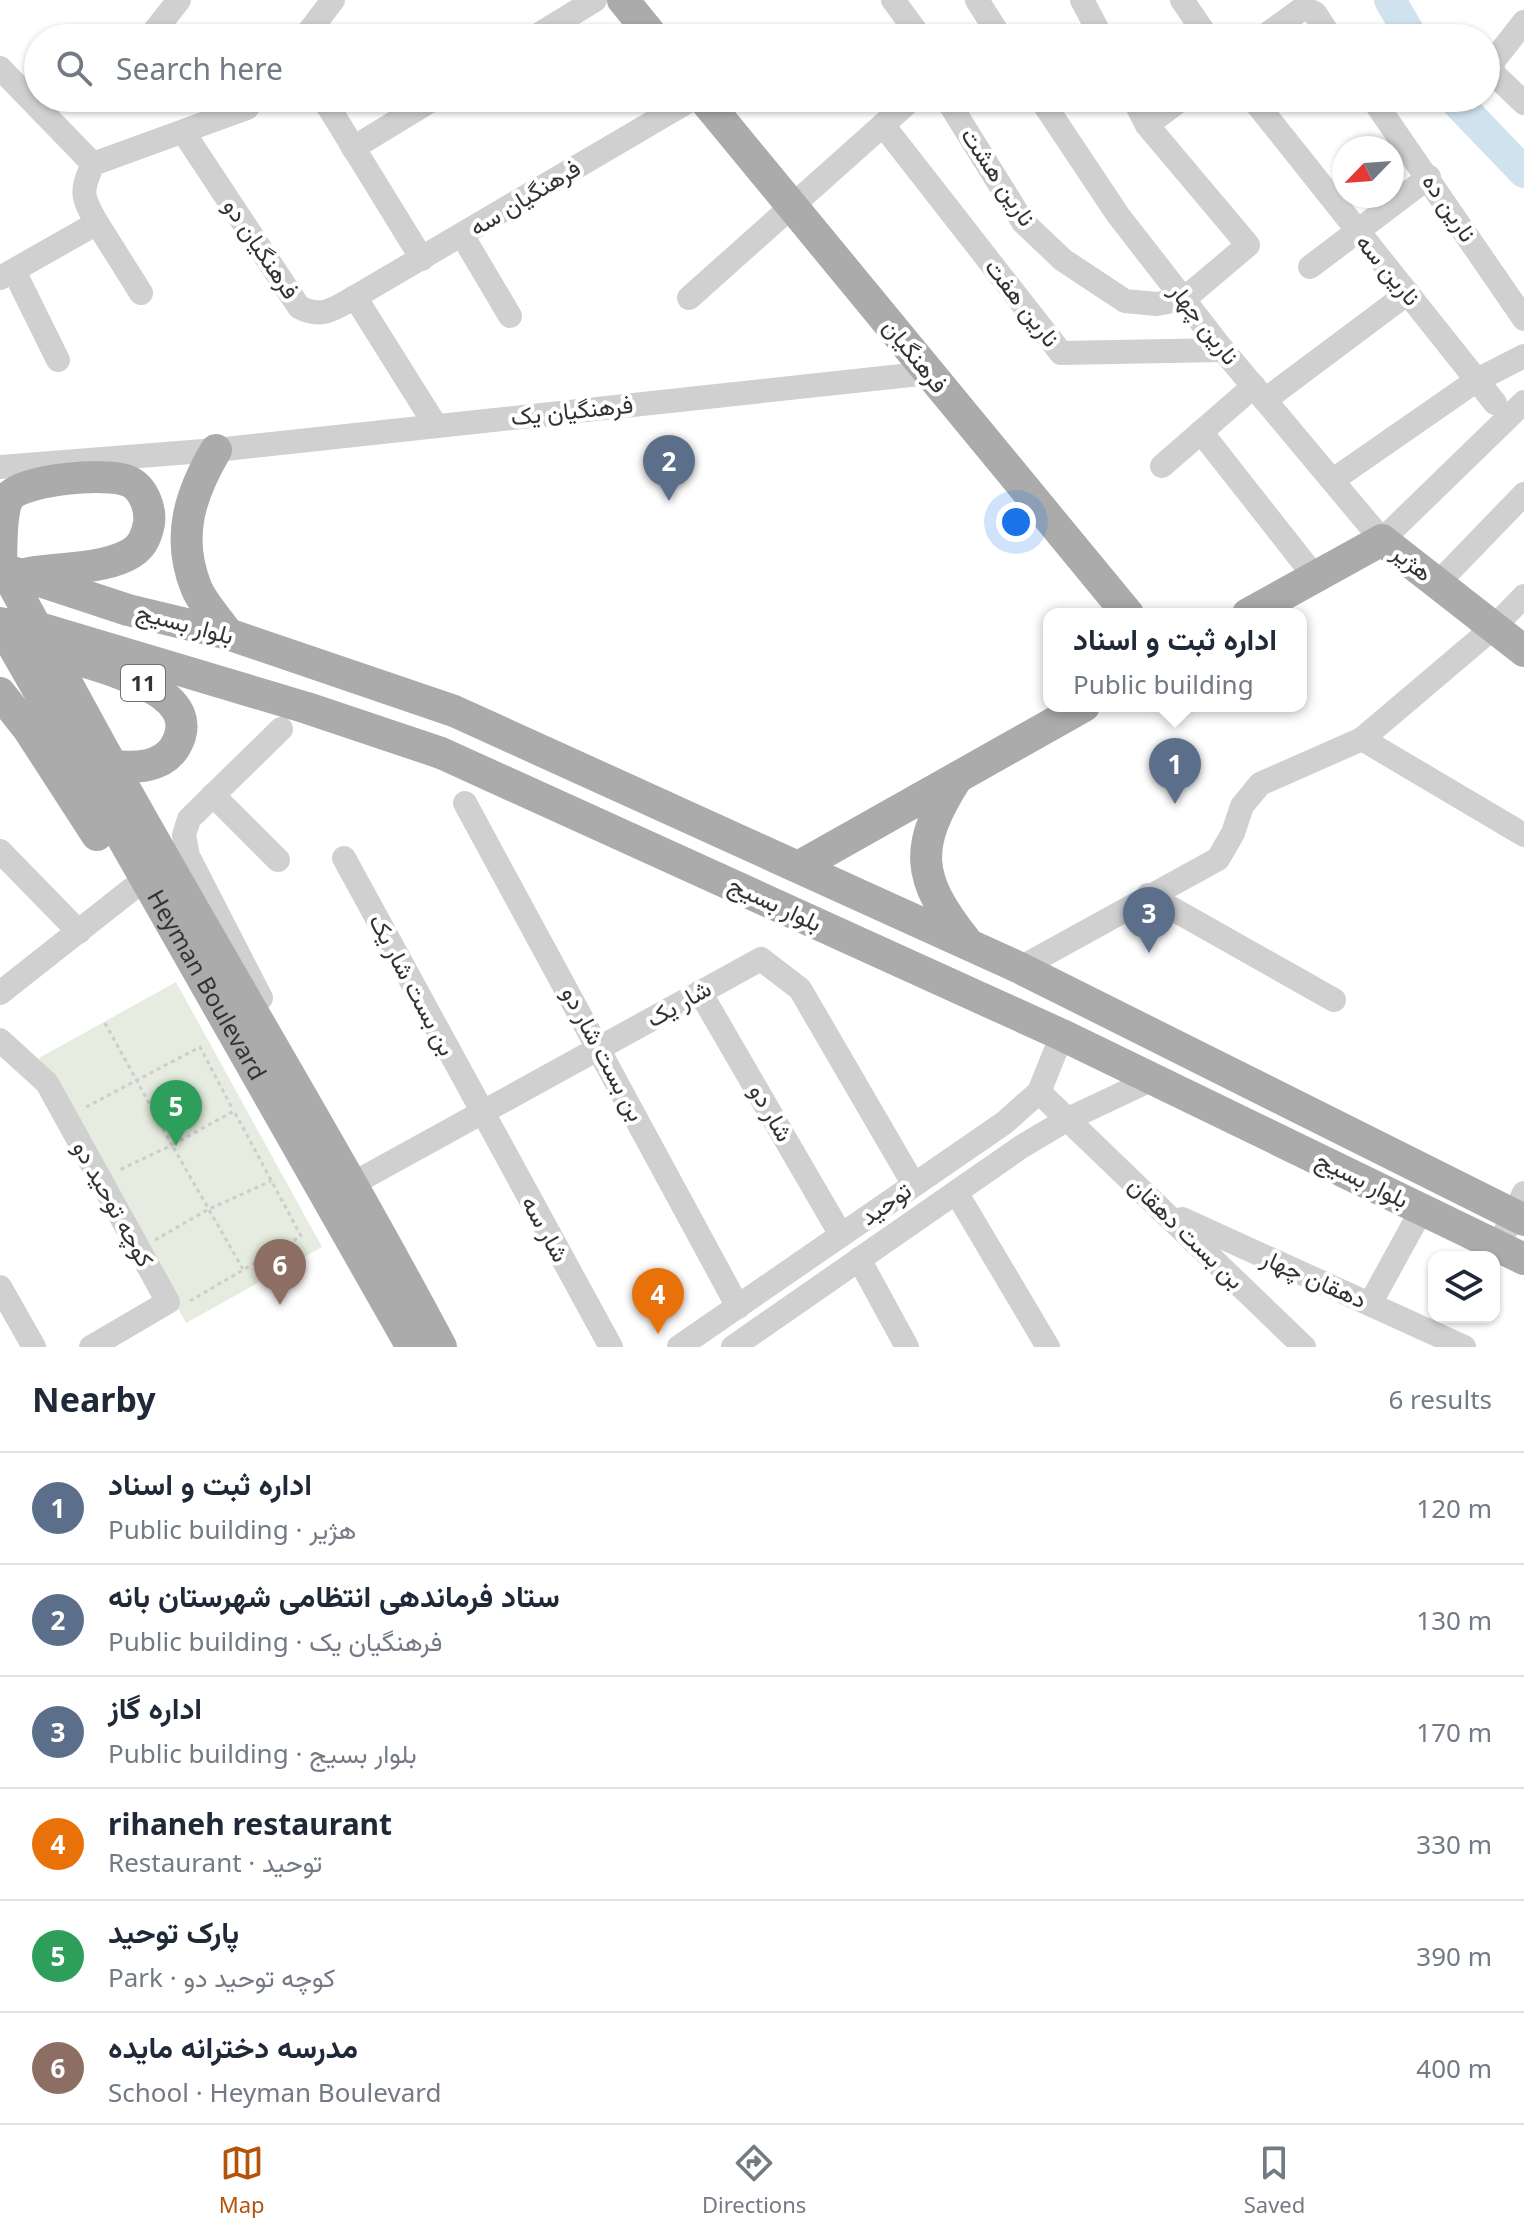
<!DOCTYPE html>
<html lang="en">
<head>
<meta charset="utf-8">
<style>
  :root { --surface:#fff; --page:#f6f6f7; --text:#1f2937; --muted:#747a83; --line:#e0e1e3; --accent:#b45309 }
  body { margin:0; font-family:"Noto Sans",Vazirmatn,sans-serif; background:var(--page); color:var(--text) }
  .controls { position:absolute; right:24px; bottom:24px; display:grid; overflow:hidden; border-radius:16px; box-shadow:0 2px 6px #0004 }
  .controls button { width:72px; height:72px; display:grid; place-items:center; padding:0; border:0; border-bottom:2px solid var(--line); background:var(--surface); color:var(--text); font:40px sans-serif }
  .compass { position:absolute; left:1332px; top:136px; width:72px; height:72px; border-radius:50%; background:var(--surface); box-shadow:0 2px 6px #0004; rotate:245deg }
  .you { position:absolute; left:1016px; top:522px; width:28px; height:28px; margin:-20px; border:6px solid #fff; border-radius:50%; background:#1a73e8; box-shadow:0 0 0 12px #1a73e833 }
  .badge { display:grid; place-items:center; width:52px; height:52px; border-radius:50%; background:var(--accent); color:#fff; font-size:26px; font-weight:700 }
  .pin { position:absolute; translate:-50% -66px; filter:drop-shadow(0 2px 4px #0008) }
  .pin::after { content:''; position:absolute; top:42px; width:28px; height:24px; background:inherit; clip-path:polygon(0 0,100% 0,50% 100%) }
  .popup { position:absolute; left:1043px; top:608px; width:264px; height:104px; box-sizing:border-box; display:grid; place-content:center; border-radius:16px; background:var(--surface); filter:drop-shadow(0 2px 6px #0005); font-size:26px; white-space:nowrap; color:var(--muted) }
  .popup b { font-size:30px; color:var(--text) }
  .popup::after { content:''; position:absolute; left:50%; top:100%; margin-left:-16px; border:16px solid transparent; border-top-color:var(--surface) }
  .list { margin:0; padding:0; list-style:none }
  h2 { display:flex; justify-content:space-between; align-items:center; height:104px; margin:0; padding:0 32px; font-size:34px }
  h2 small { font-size:26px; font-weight:400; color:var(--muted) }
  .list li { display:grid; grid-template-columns:52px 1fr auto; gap:24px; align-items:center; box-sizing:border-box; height:112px; padding:0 32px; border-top:2px solid var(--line) }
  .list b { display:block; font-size:30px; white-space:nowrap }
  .list p { margin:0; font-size:26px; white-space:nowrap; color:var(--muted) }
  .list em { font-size:26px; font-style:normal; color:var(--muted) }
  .icon { flex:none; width:44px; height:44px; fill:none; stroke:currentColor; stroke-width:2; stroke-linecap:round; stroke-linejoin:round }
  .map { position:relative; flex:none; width:1524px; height:1347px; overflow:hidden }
  .search { position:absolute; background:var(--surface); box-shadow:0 2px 6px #0004; left:24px; right:24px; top:24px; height:88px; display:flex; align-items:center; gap:20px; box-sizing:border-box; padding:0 28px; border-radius:44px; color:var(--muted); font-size:30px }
  .sheet { height:776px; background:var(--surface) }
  nav { display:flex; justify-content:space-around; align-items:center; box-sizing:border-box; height:112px; border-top:2px solid var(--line); background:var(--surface); font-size:22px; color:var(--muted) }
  nav a { display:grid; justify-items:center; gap:4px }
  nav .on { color:var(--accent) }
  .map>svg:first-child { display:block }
  .green { fill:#e6ecdf }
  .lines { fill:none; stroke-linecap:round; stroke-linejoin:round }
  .river { stroke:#cfe2ee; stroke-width:32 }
  .path { stroke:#cdcdcd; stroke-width:3; stroke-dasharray:4 4; stroke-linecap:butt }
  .minor { stroke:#d0d0d0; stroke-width:24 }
  .major { stroke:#ababab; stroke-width:32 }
  .major-bridge { stroke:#ababab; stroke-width:32 }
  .labels { text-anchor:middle; stroke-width:8; stroke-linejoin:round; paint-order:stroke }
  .shield { fill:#fff; stroke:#707070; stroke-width:2 }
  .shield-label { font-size:22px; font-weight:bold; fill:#333 }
  .street-label { font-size:24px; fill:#333; stroke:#fff }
</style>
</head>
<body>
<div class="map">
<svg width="1524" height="1347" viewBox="0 0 1524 1347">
  <rect width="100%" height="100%" fill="#fff"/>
  <!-- green -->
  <path class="green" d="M176,982L322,1247L186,1323L39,1058Z"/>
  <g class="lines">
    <!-- river -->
    <g class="river">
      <path d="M1390,0L1412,38"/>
      <path d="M1453,98L1524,172"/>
    </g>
    <!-- path -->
    <g class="path">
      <path d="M105,1023L172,1145L117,1171"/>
      <path d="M86,1107L200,1047L233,1110"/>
      <path d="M155,1240L207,1210L271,1181"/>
      <path d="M190,1301L301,1236L234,1111L172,1145L244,1271"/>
    </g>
    <!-- minor -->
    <g class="minor">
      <path d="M893,0L921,38"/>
      <path d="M977,0L1001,38"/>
      <path d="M1082,0L1102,38"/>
      <path d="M1182,0L1208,38"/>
      <path d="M1524,22L1491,64L1495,75L1524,103"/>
      <path d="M149,38L179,0"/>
      <path d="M304,38L333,0"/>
      <path d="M533,38L595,0"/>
      <path d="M1262,38L1303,8L1315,13L1331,38"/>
      <path d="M0,68L93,164L247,108L255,98"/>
      <path d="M323,98L422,259"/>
      <path d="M946,98L1023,222L1063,260L1125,301L1157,304L1184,299L1248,245L1147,125L1133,98"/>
      <path d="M1040,98L1118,215L1223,350L1382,540L1524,402"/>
      <path d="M1252,98L1495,403"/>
      <path d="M1372,98L1524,319"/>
      <path d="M883,125L1061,353L1223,350"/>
      <path d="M1147,125L1183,98"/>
      <path d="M184,133L299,307C322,319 334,309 355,297L436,426"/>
      <path d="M353,148L435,98"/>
      <path d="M97,223L141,293"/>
      <path d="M462,235L510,316"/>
      <path d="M1310,267L1429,177"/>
      <path d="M14,271L58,360"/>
      <path d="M0,278L97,223C82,197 80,192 93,164"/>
      <path d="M355,297L694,98"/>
      <path d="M689,298L913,98"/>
      <path d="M1265,400L1408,293"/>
      <path d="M1201,432L1315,577"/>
      <path d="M1162,466L1254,386"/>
      <path d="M0,467L216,450L929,373"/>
      <path d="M1333,480L1477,380L1524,356"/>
      <path d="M1438,583L1524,494"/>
      <path d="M1362,739L1524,835"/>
      <path d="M213,795L278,860"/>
      <path d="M465,803L738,1307"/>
      <path d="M0,851L79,932"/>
      <path d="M344,858L611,1347"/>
      <path d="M1148,895L1334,1000"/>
      <path d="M1020,968L1218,859L1233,833L1242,806L1260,784L1362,739L1494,627L1524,596"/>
      <path d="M700,992L841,1235"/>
      <path d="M0,993L132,889"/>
      <path d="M261,998L188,856L184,835L189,819L281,729"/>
      <path d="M0,1040L47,1083L168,1302L91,1347"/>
      <path d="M1039,1092L1304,1347"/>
      <path d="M354,1183L761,959L800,989L914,1185"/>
      <path d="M956,1192L1048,1347"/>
      <path d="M1182,1219L1464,1347"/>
      <path d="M1506,1230L1524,1193"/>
      <path d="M859,1259L907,1347"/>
      <path d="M0,1287L34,1347"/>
      <path d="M1370,1304L1422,1209"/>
      <path d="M679,1347L1004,1123L1039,1092L1062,1035"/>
      <path d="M733,1347L1021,1147L1068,1119L1153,1079"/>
    </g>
    <!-- major -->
    <g class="major">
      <path d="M623,0L654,38"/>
      <path d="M703,98L1128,614"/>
      <path d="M216,450C190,494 176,537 196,587C202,603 218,619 228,634"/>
      <path d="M1,563C2,546 0,511 9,497C24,479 107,472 128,481C143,487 151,508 149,523C146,539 141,549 126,556C99,569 59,568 29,573"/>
      <path d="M0,568L128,610L228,634L454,711L1020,968L1524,1220"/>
      <path d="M1248,614L1382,540L1524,651"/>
      <path d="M16,621L307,708L441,753L1062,1035L1524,1259"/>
      <path d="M57,653C94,667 210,688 175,747C162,768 135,768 113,766"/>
      <path d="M0,693L29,730L97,835"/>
      <path id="s1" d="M52,714L412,1347"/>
      <path d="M106,755C216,954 335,1147 441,1347"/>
      <path d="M957,778C913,847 916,878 966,941"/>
      <path d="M800,866L1084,706"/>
    </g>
    <!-- major-bridge -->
    <g class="major-bridge">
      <path d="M0,561L106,755"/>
      <path d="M0,623L52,714"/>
    </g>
  </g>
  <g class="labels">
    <!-- shield labels -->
    <rect class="shield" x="121" y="665" width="44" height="36" rx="6"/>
    <g class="shield-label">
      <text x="143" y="691">11</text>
    </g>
    <!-- street labels -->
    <g class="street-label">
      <text transform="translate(998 177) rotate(56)" y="8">نارین هشت</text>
      <text transform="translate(525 198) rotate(-31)" y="8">فرهنگیان سه</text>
      <text transform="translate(1449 208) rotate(56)" y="8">نارین ده</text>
      <text transform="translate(261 249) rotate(56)" y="8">فرهنگیان دو</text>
      <text transform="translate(1388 270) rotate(50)" y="8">نارین سه</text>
      <text transform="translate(1022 303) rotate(52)" y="8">نارین هفت</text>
      <text transform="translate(1204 324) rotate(52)" y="8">نارین چهار</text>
      <text transform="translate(915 356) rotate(51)" y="8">فرهنگیان</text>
      <text transform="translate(572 411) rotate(-6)" y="8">فرهنگیان یک</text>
      <text transform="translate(1412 563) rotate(38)" y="8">هژیر</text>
      <text transform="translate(185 624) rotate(15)" y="8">بلوار بسیج</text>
      <text transform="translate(775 904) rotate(25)" y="8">بلوار بسیج</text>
      <text dy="8" stroke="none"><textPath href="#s1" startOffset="312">Heyman Boulevard</textPath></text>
      <text transform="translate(412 985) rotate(62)" y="8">بن بست شار یک</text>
      <text transform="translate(679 1004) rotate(-30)" y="8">شار یک</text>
      <text transform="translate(603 1054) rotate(62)" y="8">بن بست شار دو</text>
      <text transform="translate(771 1113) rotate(60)" y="8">شار دو</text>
      <text transform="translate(1362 1180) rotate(26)" y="8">بلوار بسیج</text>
      <text transform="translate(113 1204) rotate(61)" y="8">کوچه توحید دو</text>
      <text transform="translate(886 1204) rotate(-35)" y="8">توحید</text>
      <text transform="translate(545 1229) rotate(61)" y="8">شار سه</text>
      <text transform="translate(1186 1233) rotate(44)" y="8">بن بست دهقان</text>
      <text transform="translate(1314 1279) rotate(24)" y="8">دهقان چهار</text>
    </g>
  </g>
</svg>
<div class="controls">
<button><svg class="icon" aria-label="layers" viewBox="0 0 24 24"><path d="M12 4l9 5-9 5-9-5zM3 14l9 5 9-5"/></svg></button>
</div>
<svg class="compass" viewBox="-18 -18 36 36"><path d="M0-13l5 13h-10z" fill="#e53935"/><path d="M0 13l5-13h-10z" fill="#747a83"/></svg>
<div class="you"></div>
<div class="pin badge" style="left:1175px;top:804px;background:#5c6f8a">1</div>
<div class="popup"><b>اداره ثبت و اسناد</b>Public building</div>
<div class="pin badge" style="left:669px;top:501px;background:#5c6f8a">2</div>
<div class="pin badge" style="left:1149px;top:953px;background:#5c6f8a">3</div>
<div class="pin badge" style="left:658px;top:1334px;background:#e8710a">4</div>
<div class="pin badge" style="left:176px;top:1146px;background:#2e9e5b">5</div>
<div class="pin badge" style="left:280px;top:1305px;background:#8d6e63">6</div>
<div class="search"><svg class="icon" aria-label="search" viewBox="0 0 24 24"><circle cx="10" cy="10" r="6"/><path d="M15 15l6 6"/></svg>Search here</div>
</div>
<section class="sheet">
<h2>Nearby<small>6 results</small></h2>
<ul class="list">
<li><span class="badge" style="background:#5c6f8a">1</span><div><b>اداره ثبت و اسناد</b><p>Public building · هژیر</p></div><em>120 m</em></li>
<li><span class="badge" style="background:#5c6f8a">2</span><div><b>ستاد فرماندهی انتظامی شهرستان بانه</b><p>Public building · فرهنگیان یک</p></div><em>130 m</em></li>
<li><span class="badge" style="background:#5c6f8a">3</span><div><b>اداره گاز</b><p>Public building · بلوار بسیج</p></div><em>170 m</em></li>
<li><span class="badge" style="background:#e8710a">4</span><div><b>rihaneh restaurant</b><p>Restaurant · توحید</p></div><em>330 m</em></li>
<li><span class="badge" style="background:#2e9e5b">5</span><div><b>پارک توحید</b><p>Park · کوچه توحید دو</p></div><em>390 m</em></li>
<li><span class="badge" style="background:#8d6e63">6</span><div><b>مدرسه دخترانه مایده</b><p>School · Heyman Boulevard</p></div><em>400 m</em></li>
</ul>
</section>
<nav>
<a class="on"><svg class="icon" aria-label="map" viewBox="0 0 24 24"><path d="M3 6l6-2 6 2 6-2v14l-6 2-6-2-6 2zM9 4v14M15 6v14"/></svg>Map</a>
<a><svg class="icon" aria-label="directions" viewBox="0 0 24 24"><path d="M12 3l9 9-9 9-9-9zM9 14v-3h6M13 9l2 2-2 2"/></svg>Directions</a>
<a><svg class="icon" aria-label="saved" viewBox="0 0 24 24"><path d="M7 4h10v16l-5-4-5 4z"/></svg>Saved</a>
</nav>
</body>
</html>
